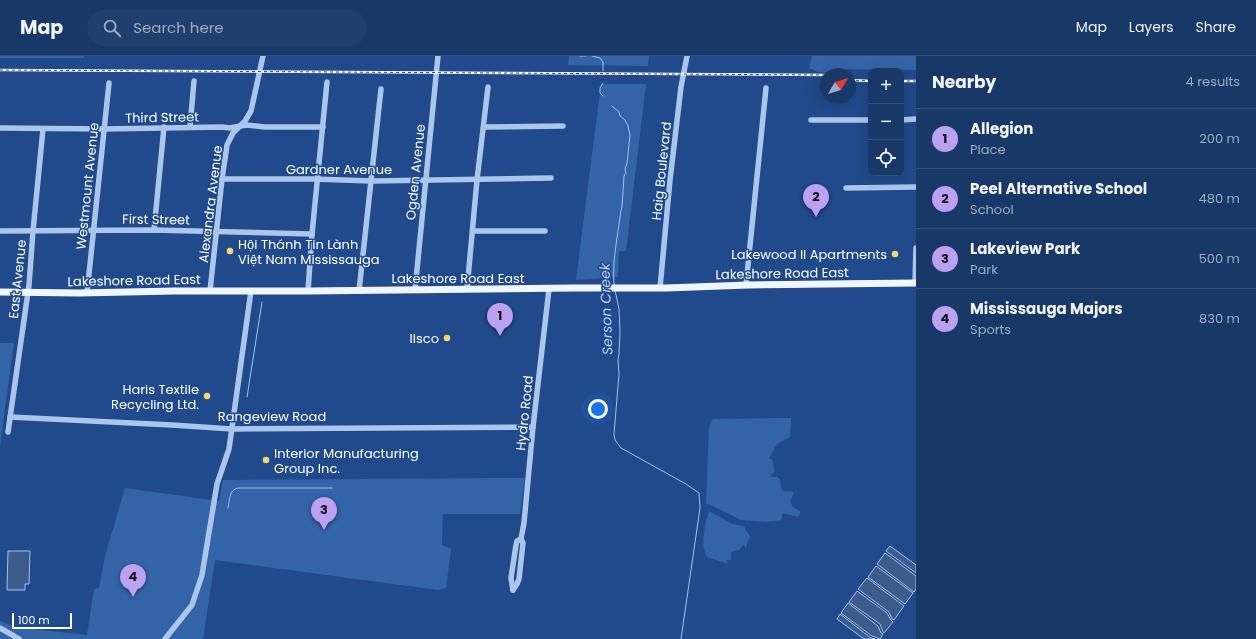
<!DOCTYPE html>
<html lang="en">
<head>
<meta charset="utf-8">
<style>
  :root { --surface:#183868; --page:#213f6e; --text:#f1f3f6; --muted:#9facc0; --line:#36527c; --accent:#bca0f2 }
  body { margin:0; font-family:Poppins,sans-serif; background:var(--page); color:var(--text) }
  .controls { position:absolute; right:12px; top:12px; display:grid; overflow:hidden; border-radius:8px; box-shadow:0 4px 16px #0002 }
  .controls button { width:36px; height:36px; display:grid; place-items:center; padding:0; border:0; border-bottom:1px solid var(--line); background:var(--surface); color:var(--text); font:20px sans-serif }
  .compass { position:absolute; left:820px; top:12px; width:36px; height:36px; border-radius:50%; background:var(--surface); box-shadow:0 4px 16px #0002; rotate:52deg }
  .scale { position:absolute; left:12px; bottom:10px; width:60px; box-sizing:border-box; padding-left:4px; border:2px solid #fff; border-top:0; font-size:11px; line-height:14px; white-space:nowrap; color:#fff; -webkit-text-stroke:3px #204a8b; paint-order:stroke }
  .you { position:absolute; left:598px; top:353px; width:14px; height:14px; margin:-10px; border:3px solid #fff; border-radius:50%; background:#1a73e8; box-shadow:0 0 0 6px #1a73e833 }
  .badge { display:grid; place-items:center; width:26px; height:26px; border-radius:50%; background:var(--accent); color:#111; font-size:13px; font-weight:700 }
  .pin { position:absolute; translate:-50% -33px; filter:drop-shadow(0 1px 2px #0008) }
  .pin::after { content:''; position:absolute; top:21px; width:14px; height:12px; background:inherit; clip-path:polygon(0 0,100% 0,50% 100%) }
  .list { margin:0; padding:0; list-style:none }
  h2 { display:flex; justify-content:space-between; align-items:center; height:52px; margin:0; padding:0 16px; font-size:17px }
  h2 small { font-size:13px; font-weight:400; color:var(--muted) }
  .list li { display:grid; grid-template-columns:26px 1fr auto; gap:12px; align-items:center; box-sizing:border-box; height:60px; padding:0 16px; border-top:1px solid var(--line) }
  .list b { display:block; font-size:15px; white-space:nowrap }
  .list p { margin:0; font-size:13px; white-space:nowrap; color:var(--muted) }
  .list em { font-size:13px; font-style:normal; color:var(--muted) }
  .icon { flex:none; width:22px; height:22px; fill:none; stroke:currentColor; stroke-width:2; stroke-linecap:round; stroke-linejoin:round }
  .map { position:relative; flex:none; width:916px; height:583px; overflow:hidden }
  header { display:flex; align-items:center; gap:24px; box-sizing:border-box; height:56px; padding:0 20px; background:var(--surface); border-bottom:1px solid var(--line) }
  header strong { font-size:19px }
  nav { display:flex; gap:22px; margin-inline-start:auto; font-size:14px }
  .search { width:280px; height:36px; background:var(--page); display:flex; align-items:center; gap:10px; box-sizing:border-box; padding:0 14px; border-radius:22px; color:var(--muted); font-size:15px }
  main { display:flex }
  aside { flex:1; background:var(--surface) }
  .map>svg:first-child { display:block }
  .green { fill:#3464a8 }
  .water { fill:#3d5c8b; stroke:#a0c1ed }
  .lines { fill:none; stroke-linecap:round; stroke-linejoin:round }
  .stream { stroke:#a0c1ed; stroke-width:1 }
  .minor { stroke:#acc6eb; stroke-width:5.5 }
  .major { stroke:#f1f6fe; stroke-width:7 }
  .rail-casing { stroke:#fff; stroke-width:2.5 }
  .rail { stroke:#204a8b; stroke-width:1; stroke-dasharray:3; stroke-linecap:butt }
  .poi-dot { fill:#f9d66d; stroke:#204a8b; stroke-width:1.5 }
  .labels { text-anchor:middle; stroke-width:3; stroke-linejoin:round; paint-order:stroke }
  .street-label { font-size:13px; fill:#fff; stroke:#204a8b }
  .poi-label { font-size:13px; fill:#fff; stroke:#204a8b; text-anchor:end }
  .water-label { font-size:14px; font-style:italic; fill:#b8d1f3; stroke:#204a8b }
</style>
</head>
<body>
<header>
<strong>Map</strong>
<div class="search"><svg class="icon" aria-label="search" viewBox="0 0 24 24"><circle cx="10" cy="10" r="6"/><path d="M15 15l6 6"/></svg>Search here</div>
<nav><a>Map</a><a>Layers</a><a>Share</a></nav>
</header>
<main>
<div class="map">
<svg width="916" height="583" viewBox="0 0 916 583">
  <rect width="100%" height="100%" fill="#204a8b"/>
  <!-- green -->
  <g class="green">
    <rect x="0" y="0" width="84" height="2"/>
    <path d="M569,0H649L648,10L568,9Z"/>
    <path d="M812,0H916V14L846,13V15C840,17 825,17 818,16C814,15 814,13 809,13Z"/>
    <path d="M601,28H646L626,195H619L618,221L576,224Z"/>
    <path d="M0,287H14L0,390Z"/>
    <path d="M791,362L790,381L777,388L769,402L772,404L775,416L771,418L772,421H777L780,423L781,432L784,436L788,435L794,436L790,446L793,451L800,455V458L798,461L783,457L781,464L767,466L741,464L711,449L706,448L709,370L713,363Z"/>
    <path d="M525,422L520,458H443L442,489L451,493L446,532L438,534L215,504L203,583H0V565L15,571L87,579L94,533L99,532L105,500L125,432L219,445L223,424Z"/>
    <path d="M709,455L732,468L744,470L745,471V474L748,477L750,481L745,493V490L743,489L739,494L733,495L731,497V504H726L728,508C721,505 714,504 707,501C700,489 705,476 706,463H707Z"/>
  </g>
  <!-- water -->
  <g class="water">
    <path d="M890,490L916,509V517L886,495Z"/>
    <path d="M8,495H30L29,528H25V534H7Z"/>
    <path d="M885,497L916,520V533L914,536L877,508Z"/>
    <path d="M876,510L913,537L905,548L868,521Z"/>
    <path d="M867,522L904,550L894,564L892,563L889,556L858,533Z"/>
    <path d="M857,535L887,557L891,564L893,566L884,577L883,576L880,568L849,546Z"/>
    <path d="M848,547L878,570L881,577L883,578L880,583L872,580L841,557Z"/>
    <path d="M840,558L871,582L875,583H864L837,563Z"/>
  </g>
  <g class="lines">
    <!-- stream -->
    <g class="stream">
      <path d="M580,0H586"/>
      <path d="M592,0L600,2L603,6V15"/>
      <path d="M603,40L600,37V32L603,27"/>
      <path d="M612,50L619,56L620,60L625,64L628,70L630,79L627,107L625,113L626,117L624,120L622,151L621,154C618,179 612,204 614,229"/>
      <path d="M615,234L619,253L620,276L619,298L618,304L619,318L614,378L615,384L621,392L686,428L699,437L700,452L681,583"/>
      <path d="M247,341L262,246"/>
      <path d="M228,452C230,443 229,434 238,432H332"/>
    </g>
    <!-- minor -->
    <g class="minor">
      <path d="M811,64H871"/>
      <path d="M901,64L916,63"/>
      <path d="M190,71L194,25"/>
      <path d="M484,71L563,70"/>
      <path d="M0,72L104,73L222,71L230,72L246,69L265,71H323"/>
      <path d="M222,123H313L372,125L551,122"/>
      <path d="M846,132L916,131"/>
      <path d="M154,174L164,71"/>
      <path d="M0,175L154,174L312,178"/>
      <path d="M473,175H545"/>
      <path d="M915,227L916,192"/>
      <path d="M746,229L766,32"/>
      <path d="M660,232L670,124L681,31L687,0"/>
      <path d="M467,233L477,124L488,31"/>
      <path d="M415,234L438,0"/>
      <path d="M210,235L222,123L227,89L233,77L245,65L251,55L263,0"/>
      <path d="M308,235L312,178L327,26"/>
      <path d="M359,235L381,33"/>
      <path d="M87,237L109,27"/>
      <path d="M10,361L172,369L232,373L533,371"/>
      <path d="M8,376L29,229L33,175L43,73"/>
      <path d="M521,483L524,467L533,371L549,233"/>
      <path d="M513,534L517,528L519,523L523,487L521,483"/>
      <path d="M513,534L511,522L516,489L517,485L521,483"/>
      <path d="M0,572L19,583"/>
      <path d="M165,583L192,549L202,519L217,428L229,393L251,235"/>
    </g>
    <!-- major -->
    <path class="major" d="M0,236L79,237L175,235H308L573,232H666L748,229L916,227"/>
    <defs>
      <g id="rail">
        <path d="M0,14L826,19"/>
        <path d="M850,24L871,25"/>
        <path d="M901,25H916"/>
      </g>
    </defs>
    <!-- rail casing -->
    <use href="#rail" class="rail-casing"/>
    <!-- rail -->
    <use href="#rail" class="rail"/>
  </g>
  <!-- markers -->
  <g class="poi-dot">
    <circle cx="230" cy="195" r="4"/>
    <circle cx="895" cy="198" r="4"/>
    <circle cx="447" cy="282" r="4"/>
    <circle cx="207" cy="340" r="4"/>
    <circle cx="266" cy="404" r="4"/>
  </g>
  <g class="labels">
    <!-- street labels -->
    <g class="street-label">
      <text transform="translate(162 61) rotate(-1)" y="5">Third Street</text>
      <text x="339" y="118">Gardner Avenue</text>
      <text transform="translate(661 115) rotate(-84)" y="5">Haig Boulevard</text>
      <text transform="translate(415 116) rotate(-84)" y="5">Ogden Avenue</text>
      <text transform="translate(87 130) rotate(-84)" y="5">Westmount Avenue</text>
      <text transform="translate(210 148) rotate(-83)" y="5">Alexandra Avenue</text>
      <text transform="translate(156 163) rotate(1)" y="5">First Street</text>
      <text transform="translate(782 217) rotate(-1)" y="5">Lakeshore Road East</text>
      <text x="458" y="227">Lakeshore Road East</text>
      <text transform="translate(17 223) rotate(-84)" y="5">East Avenue</text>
      <text transform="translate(134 224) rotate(-1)" y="5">Lakeshore Road East</text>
      <text transform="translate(524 357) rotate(-84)" y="5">Hydro Road</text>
      <text x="272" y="365">Rangeview Road</text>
    </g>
    <!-- poi labels -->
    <g class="poi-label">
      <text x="238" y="193" text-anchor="start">Hội Thánh Tin Lành<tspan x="238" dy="15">Việt Nam Mississauga</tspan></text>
      <text x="887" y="203">Lakewood II Apartments</text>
      <text x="439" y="287">Ilsco</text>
      <text x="199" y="338">Haris Textile<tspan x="199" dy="15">Recycling Ltd.</tspan></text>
      <text x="274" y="402" text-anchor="start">Interior Manufacturing<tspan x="274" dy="15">Group Inc.</tspan></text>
    </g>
    <!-- water labels -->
    <g class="water-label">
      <text transform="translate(606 253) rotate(-92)" y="5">Serson Creek</text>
    </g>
  </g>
</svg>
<div class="controls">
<button>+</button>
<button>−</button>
<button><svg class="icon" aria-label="locate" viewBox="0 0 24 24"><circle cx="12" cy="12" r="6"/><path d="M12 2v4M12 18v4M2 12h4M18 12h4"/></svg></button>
</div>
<svg class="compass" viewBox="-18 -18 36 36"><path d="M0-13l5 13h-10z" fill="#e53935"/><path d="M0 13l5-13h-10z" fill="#9facc0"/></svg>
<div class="scale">100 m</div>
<div class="you"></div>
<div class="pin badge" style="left:500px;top:280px">1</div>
<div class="pin badge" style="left:816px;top:161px">2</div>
<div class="pin badge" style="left:324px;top:474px">3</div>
<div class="pin badge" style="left:133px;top:541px">4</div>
</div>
<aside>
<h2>Nearby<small>4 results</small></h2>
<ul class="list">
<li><span class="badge">1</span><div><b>Allegion</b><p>Place</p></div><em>200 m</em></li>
<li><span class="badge">2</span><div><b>Peel Alternative School</b><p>School</p></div><em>480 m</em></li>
<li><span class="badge">3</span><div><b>Lakeview Park</b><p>Park</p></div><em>500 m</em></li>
<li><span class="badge">4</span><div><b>Mississauga Majors</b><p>Sports</p></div><em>830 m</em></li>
</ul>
</aside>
</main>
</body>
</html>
